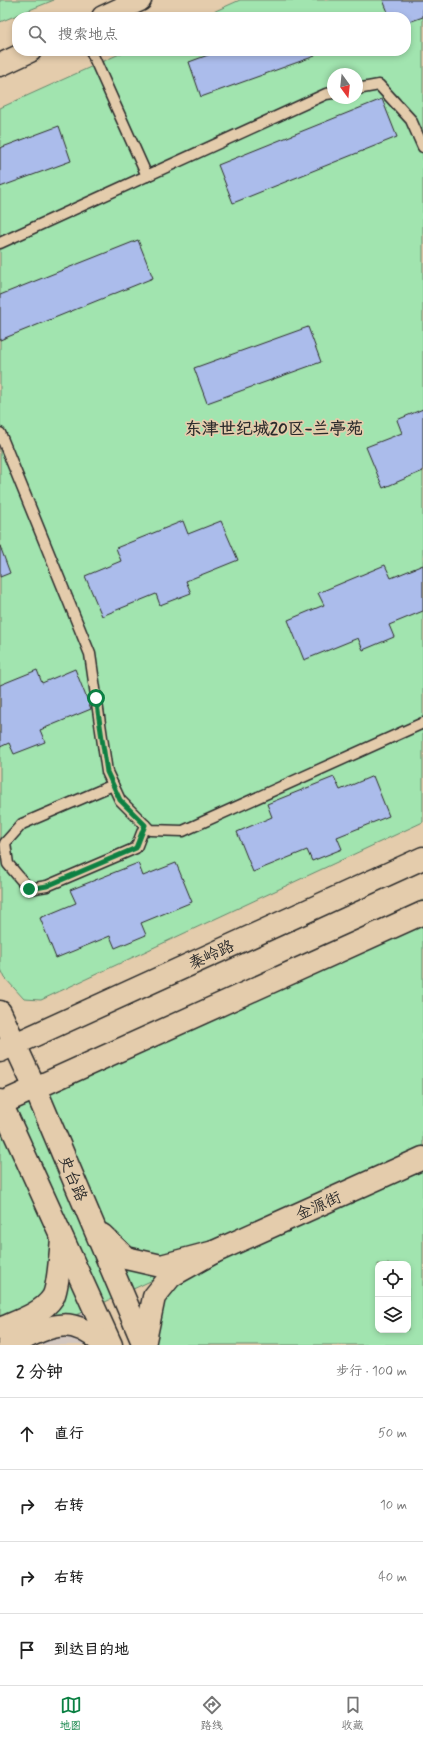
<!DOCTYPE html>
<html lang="zh">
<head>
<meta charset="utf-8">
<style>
  :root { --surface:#fff; --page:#f2f2f2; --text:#222; --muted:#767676; --line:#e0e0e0; --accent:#0b8043 }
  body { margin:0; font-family:Mynerve,"LXGW WenKai TC",sans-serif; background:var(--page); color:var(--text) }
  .controls { position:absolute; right:12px; bottom:12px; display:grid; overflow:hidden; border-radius:8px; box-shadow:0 2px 6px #0003 }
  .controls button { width:36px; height:36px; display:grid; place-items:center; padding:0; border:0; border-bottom:1px solid var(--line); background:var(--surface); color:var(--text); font:20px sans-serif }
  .compass { position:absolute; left:327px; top:68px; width:36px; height:36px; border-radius:50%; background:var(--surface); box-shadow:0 2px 6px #0003; rotate:165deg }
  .stop { position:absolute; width:12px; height:12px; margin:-9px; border:3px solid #0b8043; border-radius:50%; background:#fff }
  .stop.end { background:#0b8043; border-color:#fff; box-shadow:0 1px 4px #0008 }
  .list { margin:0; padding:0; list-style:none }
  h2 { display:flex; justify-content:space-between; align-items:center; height:52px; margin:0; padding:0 16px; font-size:17px }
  h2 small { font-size:13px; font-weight:400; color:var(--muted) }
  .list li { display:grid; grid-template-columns:26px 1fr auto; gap:12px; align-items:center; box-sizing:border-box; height:72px; padding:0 16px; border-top:1px solid var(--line) }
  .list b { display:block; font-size:15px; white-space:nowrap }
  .list em { font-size:13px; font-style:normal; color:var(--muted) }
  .icon { flex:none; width:22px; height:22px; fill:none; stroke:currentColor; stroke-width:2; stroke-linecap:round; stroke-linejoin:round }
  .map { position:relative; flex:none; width:423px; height:1345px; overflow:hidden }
  .search { position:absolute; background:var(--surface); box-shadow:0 2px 6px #0003; left:12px; right:12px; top:12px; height:44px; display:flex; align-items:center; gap:10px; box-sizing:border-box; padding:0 14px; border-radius:16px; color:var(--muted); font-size:15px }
  .sheet { height:340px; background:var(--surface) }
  nav { display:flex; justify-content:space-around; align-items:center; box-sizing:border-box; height:56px; border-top:1px solid var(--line); background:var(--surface); font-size:11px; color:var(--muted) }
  nav a { display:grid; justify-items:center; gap:2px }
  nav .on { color:var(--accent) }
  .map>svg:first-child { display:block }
  .built { fill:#d3c7bf }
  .green { fill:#a1e4af; stroke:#66886d; fill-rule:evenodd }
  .building { fill:#abbceb; stroke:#2b2b2b }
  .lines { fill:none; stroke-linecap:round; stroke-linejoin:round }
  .service-casing { stroke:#2b2b2b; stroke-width:13 }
  .tertiary-casing { stroke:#2b2b2b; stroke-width:25 }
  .service { stroke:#e4ccac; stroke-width:10 }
  .tertiary { stroke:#e4ccac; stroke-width:22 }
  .route { stroke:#0b8043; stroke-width:5 }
  .labels { text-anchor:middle; stroke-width:3.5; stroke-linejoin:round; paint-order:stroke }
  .street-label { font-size:16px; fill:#2b2b2b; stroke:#e4ccac }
  .neighbourhood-label { font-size:17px; font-weight:bold; fill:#2b2b2b; stroke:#e4ccac }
</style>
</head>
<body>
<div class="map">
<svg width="423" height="1345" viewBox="0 0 423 1345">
  <rect width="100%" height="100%" fill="#e4ccac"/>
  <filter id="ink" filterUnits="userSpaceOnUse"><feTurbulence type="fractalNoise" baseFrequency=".025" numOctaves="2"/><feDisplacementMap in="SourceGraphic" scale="8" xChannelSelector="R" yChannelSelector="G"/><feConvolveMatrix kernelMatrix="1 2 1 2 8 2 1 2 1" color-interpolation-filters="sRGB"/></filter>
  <g filter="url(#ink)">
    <!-- built -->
    <path class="built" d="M93,1306L111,1345H7Z"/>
    <!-- green -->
    <g class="green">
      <path d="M0,0H54L0,22Z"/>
      <path d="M240,0H423V822L41,1000L24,999L5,978L0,967V108L126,51H406V17H202ZM333,74H357V98H333Z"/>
      <path d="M423,900V1345H144L154,1297L209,1254L53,1326L0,1345V1104ZM378,1264H408V1330H378Z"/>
    </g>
    <!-- building -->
    <g class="building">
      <path d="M383,0H423V17L406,23V17H390Z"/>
      <path d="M219,51H314L315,56L201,97L189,62Z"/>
      <path d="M382,99L397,137L233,203L218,165Z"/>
      <path d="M59,126L71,161L0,187V148Z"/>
      <path d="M138,240L153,278L0,340V295Z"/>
      <path d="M308,327L321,362L207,403L194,368Z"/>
      <path d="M423,409V471L383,488L366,447L402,433L397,420Z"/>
      <path d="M183,521L188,534L221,521L238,560L186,581L191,593L160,605L156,594L102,616L85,576L121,561L116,548Z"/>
      <path d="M0,546L10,573L0,577Z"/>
      <path d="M385,565L391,578L423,565V611L389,625L394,637L363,650L358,638L304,660L288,620L324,605L318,593Z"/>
      <path d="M75,669L91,709L40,730L45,742L14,754L9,743L0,747V685L37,670L42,683Z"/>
      <path d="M373,776L389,816L337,837L342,849L312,861L307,850L253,872L237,832L272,817L267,804L334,777L340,790Z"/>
      <path d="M138,863L143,876L176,863L192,902L141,923L146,935L115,948L110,936L56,958L40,918L76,903L70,890Z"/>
    </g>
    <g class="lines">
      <defs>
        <g id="service">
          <path d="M91,51L147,176"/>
          <path d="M357,89L379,85L411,120L423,147"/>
          <path d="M0,243L326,94L333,93"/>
          <path d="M0,433L90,654L107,772L120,800L150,830L183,831L423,723"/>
          <path d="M113,785L22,824L5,843L8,864L29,889L47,886L136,848L145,825"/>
        </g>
        <g id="tertiary">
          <path d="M103,17L140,0"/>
          <path d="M0,65L30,51"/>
          <path d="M0,1012L35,1088L144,1345"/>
          <path d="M0,1051L423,858"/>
          <path d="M0,1101L111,1345"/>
          <path d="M0,1104L423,913"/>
          <path d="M102,1235L126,1258L161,1266L214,1252L171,1276L154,1297L144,1345"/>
          <path d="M214,1252L423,1158"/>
          <path d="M0,1329C18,1321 42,1314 53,1297C58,1288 61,1250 62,1238"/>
          <path d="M9,1345C48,1328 68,1311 104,1345"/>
        </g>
      </defs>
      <!-- service casing -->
      <use href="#service" class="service-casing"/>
      <!-- tertiary casing -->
      <use href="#tertiary" class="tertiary-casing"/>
      <!-- service -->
      <use href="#service" class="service"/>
      <!-- tertiary -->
      <use href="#tertiary" class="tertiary"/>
    </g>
  </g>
  <g class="lines" filter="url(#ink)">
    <!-- route -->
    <path class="route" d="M29,889L47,886L136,848L145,825L120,800L107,772L96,698"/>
  </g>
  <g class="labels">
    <!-- street labels -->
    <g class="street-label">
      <text transform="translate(211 954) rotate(-25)" y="6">秦岭路</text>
      <text transform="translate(74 1178) rotate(67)" y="6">史台路</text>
      <text transform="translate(318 1205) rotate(-24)" y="6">金源街</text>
    </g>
    <!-- neighbourhood labels -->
    <g class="neighbourhood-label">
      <text x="274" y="434">东津世纪城20区-兰亭苑</text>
    </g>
  </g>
</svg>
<div class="controls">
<button><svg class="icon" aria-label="locate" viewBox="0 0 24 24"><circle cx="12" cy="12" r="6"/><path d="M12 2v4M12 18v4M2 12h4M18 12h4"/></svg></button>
<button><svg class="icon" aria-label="layers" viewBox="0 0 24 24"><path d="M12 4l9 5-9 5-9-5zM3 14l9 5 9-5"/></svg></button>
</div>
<svg class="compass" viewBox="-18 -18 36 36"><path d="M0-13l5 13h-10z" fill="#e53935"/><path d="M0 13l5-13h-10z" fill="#767676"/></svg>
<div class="stop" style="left:96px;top:698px"></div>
<div class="stop end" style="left:29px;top:889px"></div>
<div class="search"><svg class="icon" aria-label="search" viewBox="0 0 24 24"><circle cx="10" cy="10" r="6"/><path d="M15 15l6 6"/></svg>搜索地点</div>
</div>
<section class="sheet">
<h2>2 分钟<small>步行 · 100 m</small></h2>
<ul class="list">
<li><svg class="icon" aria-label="ahead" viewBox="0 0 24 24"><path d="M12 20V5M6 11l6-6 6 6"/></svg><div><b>直行</b></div><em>50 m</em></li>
<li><svg class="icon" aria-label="right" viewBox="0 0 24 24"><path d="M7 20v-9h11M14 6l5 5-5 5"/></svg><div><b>右转</b></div><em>10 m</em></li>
<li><svg class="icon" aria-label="right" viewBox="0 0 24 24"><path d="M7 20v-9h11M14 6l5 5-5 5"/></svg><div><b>右转</b></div><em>40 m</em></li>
<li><svg class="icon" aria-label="arrive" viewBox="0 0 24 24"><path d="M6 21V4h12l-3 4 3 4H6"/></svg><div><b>到达目的地</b></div></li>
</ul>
</section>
<nav>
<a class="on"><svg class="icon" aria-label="map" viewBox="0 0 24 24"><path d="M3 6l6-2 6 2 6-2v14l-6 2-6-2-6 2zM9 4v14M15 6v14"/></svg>地图</a>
<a><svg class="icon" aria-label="directions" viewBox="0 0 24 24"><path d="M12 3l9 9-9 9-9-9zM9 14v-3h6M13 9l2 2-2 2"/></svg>路线</a>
<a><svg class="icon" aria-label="saved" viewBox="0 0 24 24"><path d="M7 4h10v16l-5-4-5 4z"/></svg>收藏</a>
</nav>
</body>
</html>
